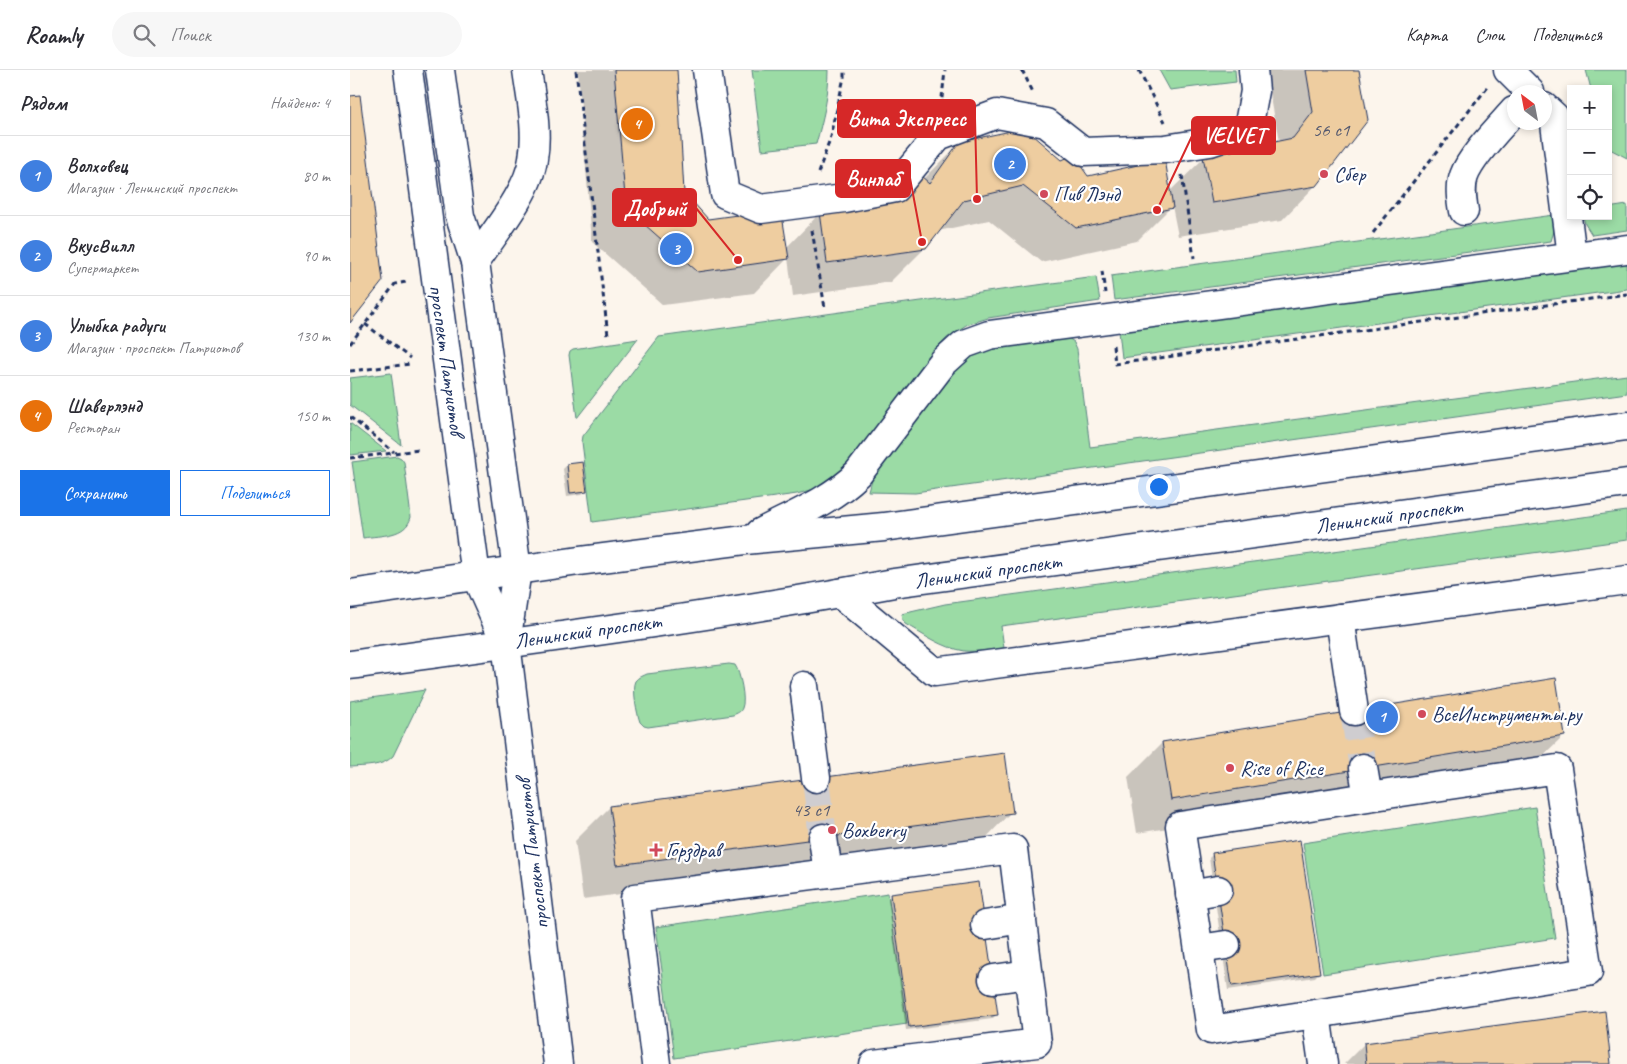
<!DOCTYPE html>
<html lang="ru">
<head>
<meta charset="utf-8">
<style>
  :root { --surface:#fff; --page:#f7f7f7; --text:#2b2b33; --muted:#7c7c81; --line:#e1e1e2; --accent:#1a73e8 }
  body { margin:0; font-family:Caveat,sans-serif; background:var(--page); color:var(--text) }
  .controls { position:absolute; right:15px; top:15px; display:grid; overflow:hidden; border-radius:0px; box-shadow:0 2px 8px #0003 }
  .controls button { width:45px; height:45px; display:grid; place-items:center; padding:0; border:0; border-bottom:1px solid var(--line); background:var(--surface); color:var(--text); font:25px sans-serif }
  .compass { position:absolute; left:1157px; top:15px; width:45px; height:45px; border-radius:50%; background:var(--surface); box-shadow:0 2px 8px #0003; rotate:328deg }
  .you { position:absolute; left:808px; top:416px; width:18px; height:18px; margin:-12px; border:4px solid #fff; border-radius:50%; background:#1a73e8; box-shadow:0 0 0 8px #1a73e833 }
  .badge { display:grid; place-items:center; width:32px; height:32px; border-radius:50%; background:var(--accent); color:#fff; font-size:16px; font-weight:700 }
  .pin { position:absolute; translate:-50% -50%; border:2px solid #fff; box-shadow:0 1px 5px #0006 }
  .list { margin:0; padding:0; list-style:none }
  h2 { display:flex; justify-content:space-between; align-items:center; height:65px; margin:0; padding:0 20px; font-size:21px }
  h2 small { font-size:16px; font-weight:400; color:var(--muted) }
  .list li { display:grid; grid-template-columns:32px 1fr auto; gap:15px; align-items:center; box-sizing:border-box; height:80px; padding:0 20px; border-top:1px solid var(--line) }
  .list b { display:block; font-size:19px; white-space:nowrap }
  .list p { margin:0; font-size:16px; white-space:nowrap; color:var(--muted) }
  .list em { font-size:16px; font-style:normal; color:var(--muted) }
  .actions { display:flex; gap:10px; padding:15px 20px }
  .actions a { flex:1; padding:11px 0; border:1px solid var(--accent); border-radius:0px; text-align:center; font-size:18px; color:var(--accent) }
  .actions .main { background:var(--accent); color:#fff }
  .icon { flex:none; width:28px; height:28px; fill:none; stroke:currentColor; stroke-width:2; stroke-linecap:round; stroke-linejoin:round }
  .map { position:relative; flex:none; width:1277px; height:994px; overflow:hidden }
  header { display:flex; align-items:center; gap:30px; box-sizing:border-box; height:70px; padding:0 25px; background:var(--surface); border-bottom:1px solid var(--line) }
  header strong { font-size:24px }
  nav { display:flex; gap:28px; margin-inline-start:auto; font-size:18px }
  .search { width:350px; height:45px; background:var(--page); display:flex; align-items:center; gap:12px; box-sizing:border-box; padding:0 18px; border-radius:28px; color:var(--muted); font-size:19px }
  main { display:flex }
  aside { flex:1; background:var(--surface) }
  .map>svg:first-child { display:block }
  .green { fill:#9bdba5; stroke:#5b8582 }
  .shadow { fill:#0003 }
  .building { fill:#eecda0; stroke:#1b2f5e }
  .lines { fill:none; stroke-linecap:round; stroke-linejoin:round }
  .minor-tunnel { stroke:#cfcdd0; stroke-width:28; stroke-dasharray:28 14; stroke-linecap:butt }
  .minor-casing { stroke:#1b2f5e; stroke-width:31 }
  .path { stroke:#1b2f5e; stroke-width:3; stroke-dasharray:5 4; stroke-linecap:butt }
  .minor { stroke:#fff; stroke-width:28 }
  .poi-dot { fill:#d1495b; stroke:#fff; stroke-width:2 }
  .labels { text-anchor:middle; stroke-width:4.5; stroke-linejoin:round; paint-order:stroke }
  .number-label { font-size:19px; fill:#50566e }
  .poi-label { font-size:21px; fill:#1b2f5e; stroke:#fff; text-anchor:start }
  .street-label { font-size:21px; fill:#1b2f5e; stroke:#fff }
  .leader { fill:none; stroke:#d62828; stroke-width:2 }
  .callout-dot { fill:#d62828; stroke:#fff; stroke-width:2 }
  .callout { fill:#d62828; stroke:#d62828; stroke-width:2 }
  .callout-label { font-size:22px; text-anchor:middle; font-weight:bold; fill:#fff }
</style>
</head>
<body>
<header>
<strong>Roamly</strong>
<div class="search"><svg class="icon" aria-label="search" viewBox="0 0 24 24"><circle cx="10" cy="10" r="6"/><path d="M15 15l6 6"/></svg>Поиск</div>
<nav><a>Карта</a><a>Слои</a><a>Поделиться</a></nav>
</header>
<main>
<aside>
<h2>Рядом<small>Найдено: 4</small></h2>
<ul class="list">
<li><span class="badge" style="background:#3f7fe0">1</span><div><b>Волховец</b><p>Магазин · Ленинский проспект</p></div><em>80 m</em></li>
<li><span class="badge" style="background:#3f7fe0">2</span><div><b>ВкусВилл</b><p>Супермаркет</p></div><em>90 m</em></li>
<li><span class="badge" style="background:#3f7fe0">3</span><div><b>Улыбка радуги</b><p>Магазин · проспект Патриотов</p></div><em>130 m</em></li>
<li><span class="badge" style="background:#e8710a">4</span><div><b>Шаверлэнд</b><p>Ресторан</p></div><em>150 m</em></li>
</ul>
<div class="actions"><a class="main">Сохранить</a><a>Поделиться</a></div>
</aside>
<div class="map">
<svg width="1277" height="994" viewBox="0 0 1277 994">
  <rect width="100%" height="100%" fill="#fcf5ec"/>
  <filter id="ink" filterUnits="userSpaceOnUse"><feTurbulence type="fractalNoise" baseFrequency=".02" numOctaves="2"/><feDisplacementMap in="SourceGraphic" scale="10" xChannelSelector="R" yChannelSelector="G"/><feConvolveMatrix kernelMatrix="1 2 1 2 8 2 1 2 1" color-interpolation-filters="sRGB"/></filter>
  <g filter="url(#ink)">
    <!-- green -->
    <g class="green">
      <path d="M402,0H479C479,25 473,49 466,74L412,80Z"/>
      <path d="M809,0H885L886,12L820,20Z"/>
      <path d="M1236,0H1277V88L1258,78V19H1241Z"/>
      <path d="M1277,135V160L1242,165L1235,154L1233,146H1258V138Z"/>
      <path d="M1204,145L1205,158L1201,171L764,230L761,206Z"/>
      <path d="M1277,192V219L772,288L769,261Z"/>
      <path d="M746,207L750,231L638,248L616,255L597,268L581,284L502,389L486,406L468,418L447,424L242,452L232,372L233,366L309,267Z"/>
      <path d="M718,268L724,272L727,279L740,377L1277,305V323L565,423L519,422L522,410L604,303C608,299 612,293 617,289C638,272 691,271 718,268Z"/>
      <path d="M288,269L227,348L219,285L220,281L223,279Z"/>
      <path d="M41,303L51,375L0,335V308Z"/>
      <path d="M0,353L36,381L0,385Z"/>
      <path d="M47,386L51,388L54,392L61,447C56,467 31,465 13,468L2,392Z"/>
      <path d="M1277,441V470L651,556L654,578C641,580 627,582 614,581C593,578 574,564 556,554L553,550L552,544L595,534Z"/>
      <path d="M379,594L385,595C390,602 396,630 392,638C391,642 387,643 383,645L298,657L294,656L290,652C287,644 282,618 286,611C289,607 293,606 297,604Z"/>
      <path d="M75,620L43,686C33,697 14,696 0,697V631Z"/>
      <path d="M1185,737L1205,868L973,904L953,773Z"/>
      <path d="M538,823L557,954L324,988L306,857Z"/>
    </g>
    <!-- shadow -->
    <g class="shadow">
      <path d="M228,0H325L333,122L358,150L436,178L470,143L574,109L610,73L712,91L738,107L819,122L854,88L929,72L916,0H1008L966,115L932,150L828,166L822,136L787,171L691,192L639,150L588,161L575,178L541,212L443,226L438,188L404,223L313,235L242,172Z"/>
      <path d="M217,395L236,421L232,424L217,426L213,399Z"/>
      <path d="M1214,666L1179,700L787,763L778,707L812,673Z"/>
      <path d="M259,737L661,742L627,777L233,829L225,771Z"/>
      <path d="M863,784L969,903L965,907L878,920L859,788Z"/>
      <path d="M542,825L646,945L642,949L556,960L538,829Z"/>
      <path d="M1014,974L1260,994H994Z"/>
    </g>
    <!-- building -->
    <g class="building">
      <path d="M264,0H327L334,122L358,149L431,139L439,189L348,202L276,138Z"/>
      <path d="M956,0H1009L1018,50L967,116L862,133L853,87L943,68L963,42Z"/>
      <path d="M10,25L33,211L0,253V26Z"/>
      <path d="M675,58L712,90L723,85L738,106L815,89L823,138L726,158L673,116L614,130L576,179L477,193L470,142L572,106L580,113L609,72Z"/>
      <path d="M233,392L237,421L220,423L217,394Z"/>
      <path d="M1206,608L1215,666L821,730L812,672Z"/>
      <path d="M655,683L663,743L267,795L259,736Z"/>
      <path d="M950,770L970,903L882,916L862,783Z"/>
      <path d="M629,812L648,945L559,957L541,824Z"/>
      <path d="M1255,941L1261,994H1016L1014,973Z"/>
    </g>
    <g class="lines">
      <!-- minor-tunnel -->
      <g class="minor-tunnel">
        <path d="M1004,641L1013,698"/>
        <path d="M466,708L473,768"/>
      </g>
      <defs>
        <g id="minor">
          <path d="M58,0L126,506L156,573"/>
          <path d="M90,0L110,146L125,192L167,500L156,573L208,994"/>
          <path d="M357,0L375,124L411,139L494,128L545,118L588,66L647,44L696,53L733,82L815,79L860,72L898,59L905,21L903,0"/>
          <path d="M1158,0L1180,22"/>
          <path d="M1194,37L1204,46L1222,186"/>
          <path d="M1114,141C1112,129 1110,117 1114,106C1121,86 1150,57 1164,41"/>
          <path d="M125,192C143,164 179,122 183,89C188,60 181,29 177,0"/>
          <path d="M410,463C444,445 480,431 508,404L593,293L614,274L639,265L1277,179"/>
          <path d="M490,523L585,602L1277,510"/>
          <path d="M0,524L229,491L395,470L534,457L1277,356"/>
          <path d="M990,548L1004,641"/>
          <path d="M0,595C182,570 364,547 544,513L1277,413"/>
          <path d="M454,616L466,708"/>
          <path d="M1013,698L1018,727L830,756L861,960L1238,902L1207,699L1018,727"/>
          <path d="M473,768L478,803"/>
          <path d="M840,825L868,820"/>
          <path d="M635,855L672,849"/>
          <path d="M849,879L876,875"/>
          <path d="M643,909L678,904"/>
          <path d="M966,944L973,994"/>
          <path d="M306,994L285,828L663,779L687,973L524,994"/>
        </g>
      </defs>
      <!-- minor casing -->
      <use href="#minor" class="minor-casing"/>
      <!-- path -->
      <g class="path">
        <path d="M226,0L258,265"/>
        <path d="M672,0L683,22"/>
        <path d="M789,0L815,52"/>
        <path d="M591,37L595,0"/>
        <path d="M468,103L481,67L494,7V0"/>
        <path d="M832,105L844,188"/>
        <path d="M462,160L475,238"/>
        <path d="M1023,163L1137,18"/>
        <path d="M752,201L755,223"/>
        <path d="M15,254L60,288"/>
        <path d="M0,274L45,214L56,212"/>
        <path d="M763,276L765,294L1277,224"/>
        <path d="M0,301L61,294"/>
        <path d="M0,347L44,382"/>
        <path d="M0,388L70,380"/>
      </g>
      <!-- minor -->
      <use href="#minor" class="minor"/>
    </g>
  </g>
  <!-- markers -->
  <g class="poi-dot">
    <circle cx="974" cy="104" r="5"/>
    <circle cx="694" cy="124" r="5"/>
    <circle cx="1072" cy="644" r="5"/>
    <circle cx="880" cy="698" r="5"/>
    <circle cx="482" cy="760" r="5"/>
    <path d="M303.5 772.5h5v5h5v5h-5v5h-5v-5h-5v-5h5z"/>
  </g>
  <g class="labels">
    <!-- number labels -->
    <g class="number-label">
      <text x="981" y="66">56 с1</text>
      <text x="461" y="746">43 с1</text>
    </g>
    <!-- poi labels -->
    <g class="poi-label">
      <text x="984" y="111">Сбер</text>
      <text x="704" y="131">Пив Лэнд</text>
      <text x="1082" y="651">ВсеИнструменты.ру</text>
      <text x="890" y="705">Rise of Rice</text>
      <text x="492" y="767">Boxberry</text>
      <text x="316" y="787">Горздрав</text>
    </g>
    <!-- street labels -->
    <g class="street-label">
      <text transform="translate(97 290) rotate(82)" y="7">проспект Патриотов</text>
      <text transform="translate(1039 446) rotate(-8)" y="7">Ленинский проспект</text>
      <text transform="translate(638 501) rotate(-8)" y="7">Ленинский проспект</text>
      <text transform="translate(238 561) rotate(-8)" y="7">Ленинский проспект</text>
      <text transform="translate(182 784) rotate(-97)" y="7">проспект Патриотов</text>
    </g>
  </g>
  <!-- callouts -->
  <path class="leader" d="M627 129L625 48M807 140L842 66M572 172L560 108M388 190L346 138"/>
  <g class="callout-dot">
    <circle cx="627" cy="129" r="5"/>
    <circle cx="807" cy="140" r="5"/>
    <circle cx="572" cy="172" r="5"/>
    <circle cx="388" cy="190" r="5"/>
  </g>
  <g class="callout">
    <rect x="488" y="30" width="137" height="37" rx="5"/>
    <rect x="842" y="47" width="83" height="37" rx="5"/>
    <rect x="486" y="90" width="74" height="37" rx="5"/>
    <rect x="263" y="119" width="83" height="37" rx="5"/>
  </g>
  <g class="callout-label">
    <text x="557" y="56">Вита Экспресс</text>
    <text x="884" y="73">VELVET</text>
    <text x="523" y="116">Винлаб</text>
    <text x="305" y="146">Добрый</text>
  </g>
</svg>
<div class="controls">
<button>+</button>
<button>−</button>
<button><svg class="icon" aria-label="locate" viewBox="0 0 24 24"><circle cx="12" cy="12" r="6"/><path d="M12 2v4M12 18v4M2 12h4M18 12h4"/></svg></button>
</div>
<svg class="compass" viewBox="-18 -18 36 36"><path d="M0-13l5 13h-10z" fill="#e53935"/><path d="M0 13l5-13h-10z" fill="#7c7c81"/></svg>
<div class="you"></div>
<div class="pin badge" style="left:1032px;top:647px;background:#3f7fe0">1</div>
<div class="pin badge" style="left:660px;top:94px;background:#3f7fe0">2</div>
<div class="pin badge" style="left:326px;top:179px;background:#3f7fe0">3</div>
<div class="pin badge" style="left:287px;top:54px;background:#e8710a">4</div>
</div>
</main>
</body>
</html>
